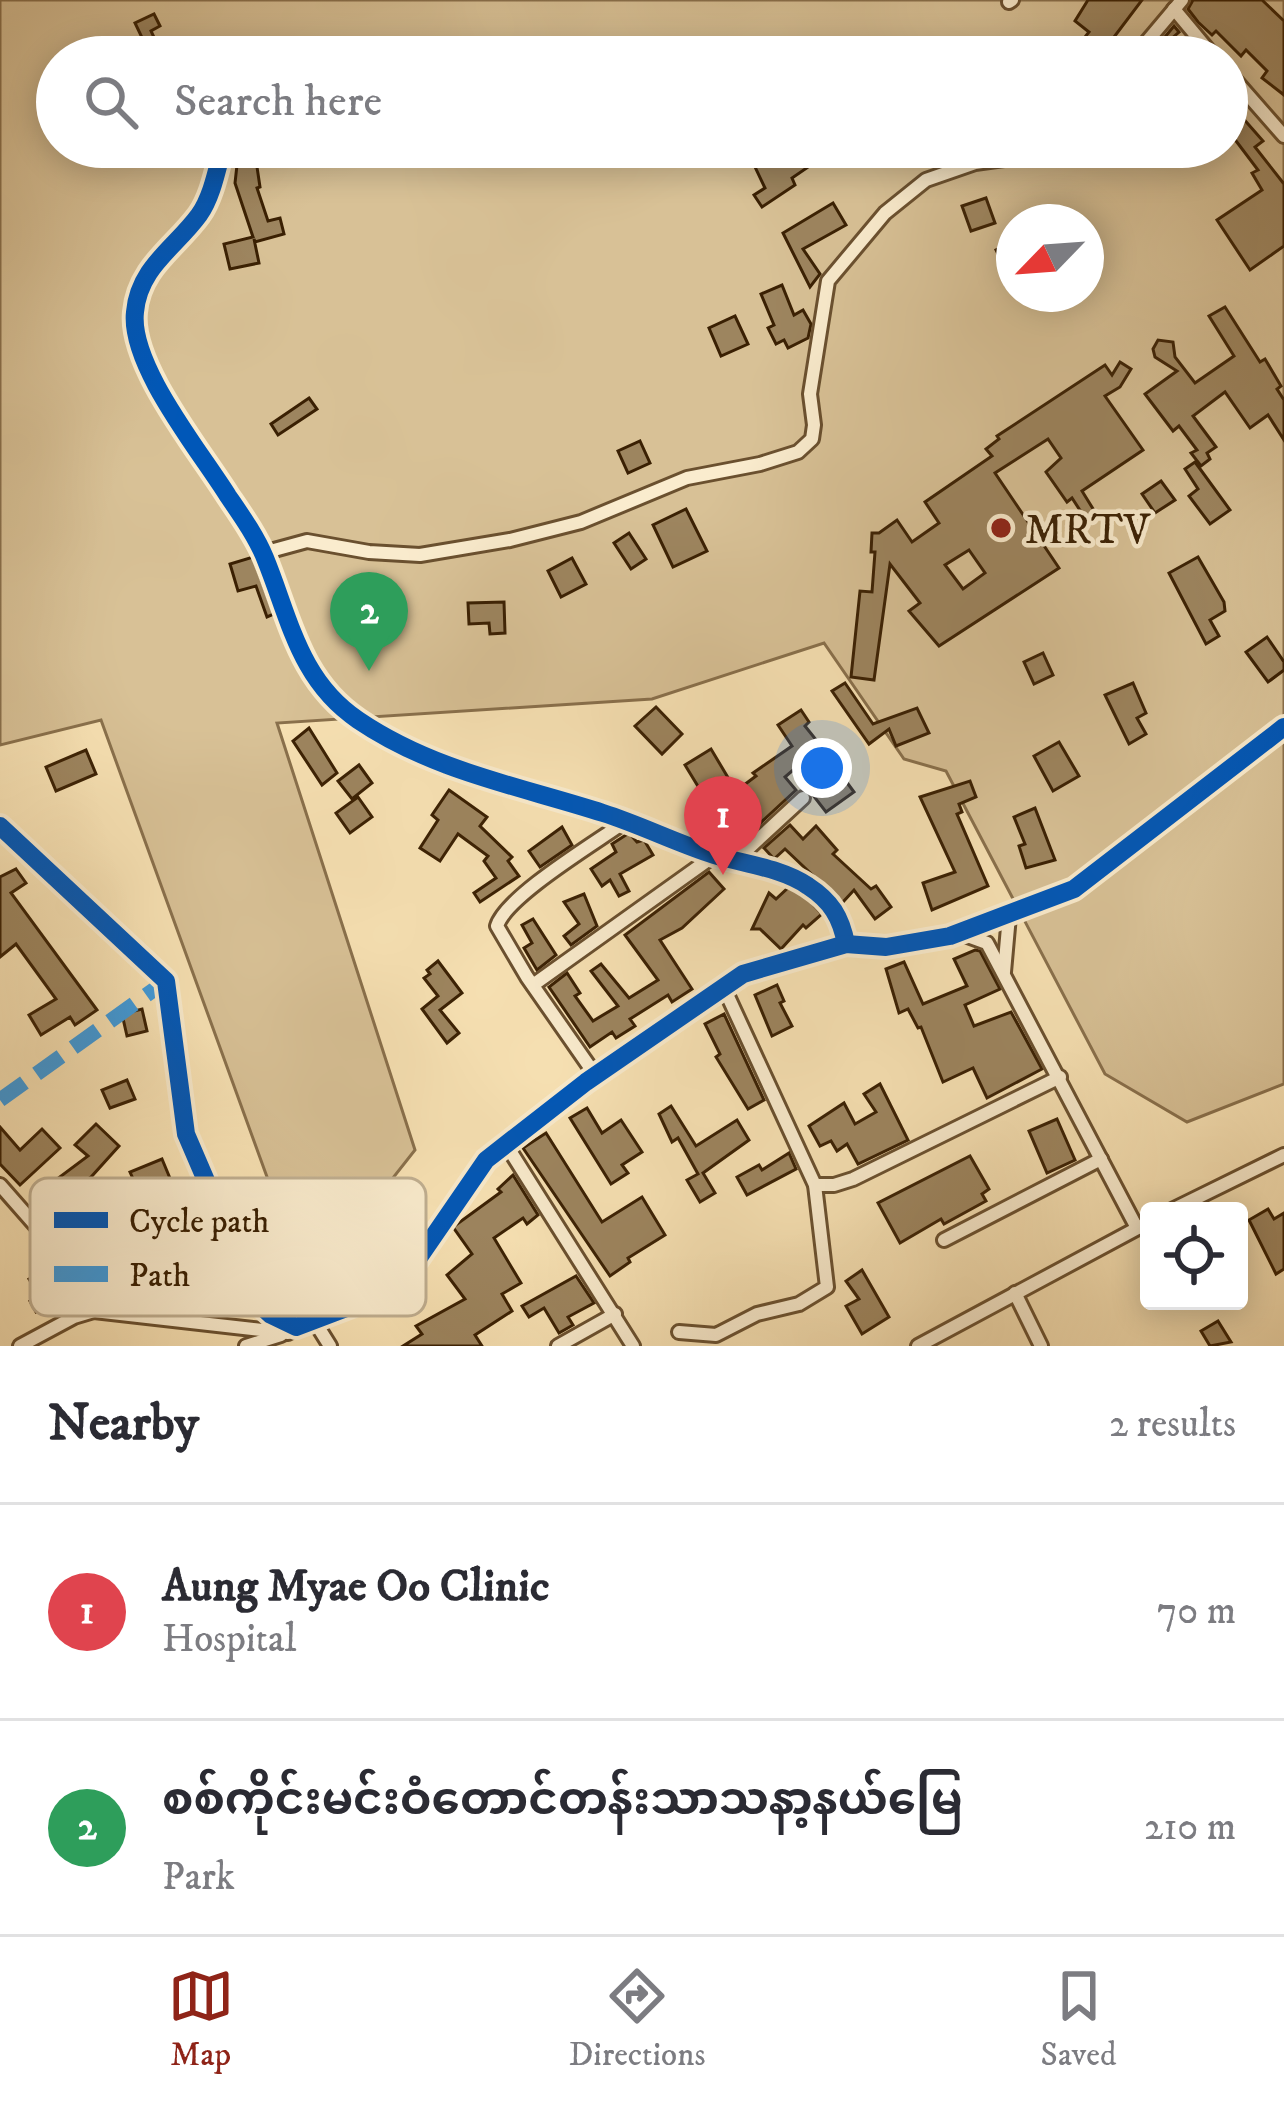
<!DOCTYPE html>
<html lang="en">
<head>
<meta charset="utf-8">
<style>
  :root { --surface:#fff; --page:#f7f7f7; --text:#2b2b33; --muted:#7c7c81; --line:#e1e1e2; --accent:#8f2418 }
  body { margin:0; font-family:"IM FELL DW Pica","Noto Sans Myanmar",serif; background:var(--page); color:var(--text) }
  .controls { position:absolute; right:36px; bottom:36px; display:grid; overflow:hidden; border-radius:12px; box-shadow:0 6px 30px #0003 }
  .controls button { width:108px; height:108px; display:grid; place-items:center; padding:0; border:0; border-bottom:3px solid var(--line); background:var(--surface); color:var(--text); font:60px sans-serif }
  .compass { position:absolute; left:996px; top:204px; width:108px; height:108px; border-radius:50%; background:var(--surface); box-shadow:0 6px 30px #0003; rotate:245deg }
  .you { position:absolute; left:822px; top:768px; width:42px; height:42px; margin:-30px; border:9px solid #fff; border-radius:50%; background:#1a73e8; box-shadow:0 0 0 18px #1a73e833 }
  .badge { display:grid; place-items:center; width:78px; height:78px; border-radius:50%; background:var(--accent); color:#fff; font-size:39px; font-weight:700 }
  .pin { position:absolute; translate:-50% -99px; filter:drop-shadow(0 3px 6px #0008) }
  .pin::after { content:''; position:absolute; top:63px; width:42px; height:36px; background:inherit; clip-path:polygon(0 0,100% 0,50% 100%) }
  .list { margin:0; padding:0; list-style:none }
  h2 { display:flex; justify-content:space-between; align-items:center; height:156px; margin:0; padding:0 48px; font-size:51px }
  h2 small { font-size:39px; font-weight:400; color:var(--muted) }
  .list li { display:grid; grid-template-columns:78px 1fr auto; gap:36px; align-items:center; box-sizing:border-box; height:216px; padding:0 48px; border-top:3px solid var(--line) }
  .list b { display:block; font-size:45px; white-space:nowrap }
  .list p { margin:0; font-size:39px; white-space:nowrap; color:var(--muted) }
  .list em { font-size:39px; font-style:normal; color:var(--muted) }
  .icon { flex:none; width:66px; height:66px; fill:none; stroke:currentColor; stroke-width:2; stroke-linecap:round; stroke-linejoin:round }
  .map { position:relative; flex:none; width:1284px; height:1346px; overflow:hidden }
  .search { position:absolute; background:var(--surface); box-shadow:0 6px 30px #0003; left:36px; right:36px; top:36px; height:132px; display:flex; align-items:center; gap:30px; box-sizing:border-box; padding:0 42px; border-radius:66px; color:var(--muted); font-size:45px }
  .sheet { height:588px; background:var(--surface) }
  nav { display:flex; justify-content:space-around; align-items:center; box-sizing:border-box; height:168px; border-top:3px solid var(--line); background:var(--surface); font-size:33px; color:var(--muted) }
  nav a { display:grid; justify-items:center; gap:6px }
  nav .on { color:var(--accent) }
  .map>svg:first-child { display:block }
  .green { fill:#d8c196; stroke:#89704c; stroke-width:3; fill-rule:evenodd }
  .building { fill:#9d855f; stroke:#3a2003; stroke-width:3; fill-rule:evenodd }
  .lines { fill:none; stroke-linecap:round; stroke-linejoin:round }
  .minor-casing { stroke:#6a502f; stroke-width:18 }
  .minor { stroke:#faecce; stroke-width:12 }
  .quiet { stroke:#3e9bdd; stroke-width:15; stroke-dasharray:30 15; stroke-linecap:butt }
  .cycleway-casing { stroke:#faecce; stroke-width:26 }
  .cycleway { stroke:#0057b8; stroke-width:18 }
  .poi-dot { fill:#8f2418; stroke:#faecce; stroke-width:4.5 }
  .labels { text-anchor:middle; stroke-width:9; stroke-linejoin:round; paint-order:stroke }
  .poi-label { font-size:42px; fill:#3a2003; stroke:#faecce; text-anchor:start }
  .key { fill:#faecce; stroke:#c0af91; stroke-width:3 }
  .key-label { font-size:33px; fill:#3a2003 }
</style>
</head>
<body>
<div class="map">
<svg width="1284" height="1346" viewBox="0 0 1284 1346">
  <rect width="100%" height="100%" fill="#f8e2b4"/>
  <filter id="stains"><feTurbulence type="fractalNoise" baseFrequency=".00167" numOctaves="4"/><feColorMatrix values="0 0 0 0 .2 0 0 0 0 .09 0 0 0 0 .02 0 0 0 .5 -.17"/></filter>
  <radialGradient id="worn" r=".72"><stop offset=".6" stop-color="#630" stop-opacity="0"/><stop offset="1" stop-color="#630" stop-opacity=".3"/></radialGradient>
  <!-- green -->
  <path class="green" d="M0,0H1284V1084L1187,1122L1105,1074L946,771L904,759L824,643L652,699L277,723L415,1150L307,1287L101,720L0,745ZM57,57H1227V147H57ZM1014,222H1086V294H1014Z"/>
  <!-- building -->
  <g class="building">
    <path d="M1088,0H1142L1105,49L1099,44L1092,52L1081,42L1089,32L1075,21Z"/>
    <path d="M1193,0H1262L1284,21V95L1262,78L1267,71L1246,50L1241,56L1216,31L1212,35L1198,22L1188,9Z"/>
    <path d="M154,14L160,26L151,31L163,57H128L147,48L135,23Z"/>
    <path d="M1174,26L1179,32L1170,40L1187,57H1163L1155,49Z"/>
    <path d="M1227,100L1263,141L1255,147L1284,184V246L1250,270L1217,220L1262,190L1252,173L1258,170L1227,129Z"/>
    <path d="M239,147H254L260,187L257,188L268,221L280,218L284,234L255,242L254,239L259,263L230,269L224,244L253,237L235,183Z"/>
    <path d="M769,147H825L814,163L792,178L795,185L762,207L754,195L765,188L755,167L775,156Z"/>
    <path d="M986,198L995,223L971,231L962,206Z"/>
    <path d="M833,203L846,225L803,249L820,274L810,287L783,233Z"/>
    <path d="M1014,241V286L1012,283L1006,286L1001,275L1007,272L996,250Z"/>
    <path d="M782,285L794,315L803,310L811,324L808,338L788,348L784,340L776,344L768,328L774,325L761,294Z"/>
    <path d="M1225,307L1260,362L1265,359L1281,386L1277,389L1284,400V440L1268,415L1250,428L1225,392L1193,416L1216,447L1207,453L1210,459L1201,466L1191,453L1197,450L1179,426L1173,431L1145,394L1177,371L1155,357L1153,349L1158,340L1173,342L1175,357L1195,383L1234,356L1209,316Z"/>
    <path d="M735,316L748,344L721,356L709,328Z"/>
    <path d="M1120,362L1131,369L1120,387L1105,396L1143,450L1082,491L1095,512L1085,518L1072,498L1067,502L1046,472L1061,458L1048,439L995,473L1059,568L939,646L909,611L920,603L890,564L874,680L851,677L860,591L872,592L875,552H871L872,533H879L897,520L912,542L939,523L925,502L992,456L986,449L999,439L997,436L1105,365L1112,375ZM969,550L985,573L963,589L945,565Z"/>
    <path d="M309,398L317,409L278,435L271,424Z"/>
    <path d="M640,441L650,463L628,473L618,451Z"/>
    <path d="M1195,462L1230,510L1210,524L1189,496L1198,489L1185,469Z"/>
    <path d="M1161,481L1175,500L1155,513L1142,494Z"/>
    <path d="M686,509L707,551L673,567L653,525Z"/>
    <path d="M629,533L646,559L631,569L614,543Z"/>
    <path d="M253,557L274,614L267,617L256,586L238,591L230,564Z"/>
    <path d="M1198,557L1224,602L1225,611L1210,620L1219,636L1206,644L1169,573Z"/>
    <path d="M572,558L586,584L561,597L548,571Z"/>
    <path d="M504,602L505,633L490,634L489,623L469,624L468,603Z"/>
    <path d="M1267,637L1284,662V670L1268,682L1246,652Z"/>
    <path d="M1043,653L1053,675L1034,684L1024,662Z"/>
    <path d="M845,683L873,724L917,708L929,733L896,746L889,729L869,744L832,691Z"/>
    <path d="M1133,683L1146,713L1137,718L1146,734L1129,744L1105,695Z"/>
    <path d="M656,707L682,734L662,754L635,726Z"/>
    <path d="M801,710L809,722L805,726L821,746L785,777L796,790L743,839L725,823L706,837L693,819L710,806L685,765L711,749L736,791L756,776L753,773L792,746L778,725Z"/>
    <path d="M309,728L337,773L322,785L293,741Z"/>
    <path d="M1059,742L1079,776L1053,791L1034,756Z"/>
    <path d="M86,750L96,774L56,791L46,767Z"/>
    <path d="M359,765L372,783L352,799L338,781Z"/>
    <path d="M837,769L854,792L826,812L809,790Z"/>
    <path d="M970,781L976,797L959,804L962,812L957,814L988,886L932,910L923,883L955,872L920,797Z"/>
    <path d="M449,790L487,817L480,826L512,857L508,861L519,876L480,902L474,893L496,878L484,861L488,856L458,834L440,861L420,848L438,820L432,815Z"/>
    <path d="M358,797L372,817L350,833L336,813Z"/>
    <path d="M1035,808L1055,860L1026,868L1019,846L1025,844L1014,817Z"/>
    <path d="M790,825L803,839L816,826L837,850L833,854L871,889L876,886L891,907L875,919L854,890L842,903L785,849L774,859L764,848Z"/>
    <path d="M562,827L572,845L540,867L529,851Z"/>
    <path d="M629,833L637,842L644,840L653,855L620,874L629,891L619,896L610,880L602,886L591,869L616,852L612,844Z"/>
    <path d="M16,869L26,883L11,893L97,1010L75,1025L70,1017L41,1035L29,1015L56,999L16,944L0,957V877Z"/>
    <path d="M709,872L724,889L682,928L660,940L692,989L672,1002L668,995L630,1019L635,1026L616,1038L612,1032L590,1047L549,987L567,973L580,993L575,996L593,1021L618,1006L591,971L601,964L629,998L658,980L625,935Z"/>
    <path d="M789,887L808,899L822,914L806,928L803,925L781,949L760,929H752L769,893L776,899Z"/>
    <path d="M584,894L597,926L571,945L564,936L579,924L564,902Z"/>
    <path d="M533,919L556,955L537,970L524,948L532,943L522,925Z"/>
    <path d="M975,950L980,951L1000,989L965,1005L974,1026L1011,1012L1042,1069L987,1098L973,1068L943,1082L921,1027L918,1028L908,1009L899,1013L886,969L904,962L923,1004L967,986L954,959Z"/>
    <path d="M438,961L462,993L440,1010L459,1033L447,1043L422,1009L438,996L424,978L430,974L427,970Z"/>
    <path d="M777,985L784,1001L780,1003L792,1026L772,1036L755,995Z"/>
    <path d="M142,1009L147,1031L127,1036L122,1014Z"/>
    <path d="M724,1014L764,1100L748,1109L716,1057L720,1054L705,1024Z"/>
    <path d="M127,1080L135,1099L110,1108L102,1090Z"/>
    <path d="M880,1084L908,1140L858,1164L847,1144L837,1151L831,1141L820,1146L809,1126L844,1103L855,1124L876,1112L864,1094Z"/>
    <path d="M671,1106L696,1146L737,1120L749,1140L703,1173L715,1193L700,1202L687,1180L698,1174L678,1138L672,1142L659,1114Z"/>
    <path d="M587,1108L602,1133L621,1120L642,1152L622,1165L628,1173L611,1184L570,1118Z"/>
    <path d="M1057,1119L1075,1160L1047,1173L1029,1131Z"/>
    <path d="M96,1124L119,1146L91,1177L63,1197L53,1182L88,1156L75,1145Z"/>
    <path d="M0,1127L20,1150L42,1129L60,1148L20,1185L0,1164Z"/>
    <path d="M546,1133L602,1222L642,1197L665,1235L628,1258L630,1262L610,1276L523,1148Z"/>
    <path d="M789,1153L796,1169L747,1195L737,1177L759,1165L762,1170Z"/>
    <path d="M970,1156L989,1189L982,1194L986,1201L944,1224L941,1219L900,1243L878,1203Z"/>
    <path d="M162,1159L174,1188L143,1201L130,1172Z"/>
    <path d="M513,1175L538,1215L527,1224L523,1218L494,1238L521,1283L502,1294L512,1311L475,1335L482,1346H403L422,1334L416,1326L465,1299L447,1275L472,1254L453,1227L501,1192L498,1189Z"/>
    <path d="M1268,1209L1274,1219L1284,1213V1269L1276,1274L1249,1220Z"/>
    <path d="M55,1264L65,1281L52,1289L58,1299L36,1312L30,1301L39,1296L29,1279Z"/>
    <path d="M862,1270L889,1317L862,1334L846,1306L859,1299L846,1281Z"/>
    <path d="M576,1276L594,1303L568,1317L573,1325L559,1333L544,1308L529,1317L522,1306Z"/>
    <path d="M1218,1321L1231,1342L1210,1346L1201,1331Z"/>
  </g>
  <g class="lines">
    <defs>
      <g id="minor">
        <path d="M1009,2L1012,0"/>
        <path d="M1174,9L1214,57"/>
        <path d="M1134,57L1182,0"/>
        <path d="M1227,71L1284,136"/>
        <path d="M223,147C217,169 212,197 199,215C175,248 139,267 135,312C129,365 200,451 228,496C241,515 256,536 265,558C290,619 299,680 358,720C433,771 519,786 603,813C641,825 676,843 714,855C744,864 782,868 808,886C831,901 841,917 846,944"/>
        <path d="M263,553L307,541L369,552L420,555L510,540L581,522L687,478L760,464L798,452L812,439L814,425L810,394L828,281L885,213L926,180L975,163L1004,159L1043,147"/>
        <path d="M0,826L166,981L186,1134L259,1304L271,1315L296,1327L354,1305L411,1269L486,1160L586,1082L743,974L846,944L886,947L950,936L1074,889L1284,727"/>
        <path d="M736,860L803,798"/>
        <path d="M965,935L987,943L1137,1228"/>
        <path d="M1004,972L1009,916"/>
        <path d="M533,985L715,855"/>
        <path d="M596,1076L527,977L497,926C506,896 597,842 626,821"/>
        <path d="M507,1146L633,1346"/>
        <path d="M0,1185L72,1267L94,1311"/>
        <path d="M815,1185H834L853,1179L1060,1077"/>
        <path d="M1170,1211L1284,1155"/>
        <path d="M944,1240L1101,1159"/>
        <path d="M153,1258L243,1266"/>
        <path d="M1015,1293L1041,1346"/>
        <path d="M315,1322L330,1346"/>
        <path d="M679,1332L716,1335L757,1314L799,1304L827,1287L815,1185L725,990"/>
        <path d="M20,1346L74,1317L94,1311L288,1333L296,1327"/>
        <path d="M246,1346L281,1335"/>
        <path d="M558,1346L615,1314"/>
        <path d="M918,1346L1149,1222"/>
      </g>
    </defs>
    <!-- minor casing -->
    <use href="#minor" class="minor-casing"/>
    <!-- minor -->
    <use href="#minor" class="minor"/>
    <!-- quiet -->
    <path class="quiet" d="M0,1100L166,981"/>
    <defs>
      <g id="cycleway">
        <path d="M223,147C217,169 212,197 199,215C175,248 139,267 135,312C129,365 200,451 228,496C241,515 256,536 265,558C290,619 299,680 358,720C433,771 519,786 603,813C641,825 676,843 714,855C744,864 782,868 808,886C831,901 841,917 846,944"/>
        <path d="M0,826L166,981L186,1134L259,1304L271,1315L296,1327L354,1305L411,1269L486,1160L586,1082L743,974L846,944L886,947L950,936L1074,889L1284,727"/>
      </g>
    </defs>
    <!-- cycleway casing -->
    <use href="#cycleway" class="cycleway-casing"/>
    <!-- cycleway -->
    <use href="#cycleway" class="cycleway"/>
  </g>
  <!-- markers -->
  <circle class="poi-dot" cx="1001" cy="528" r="12"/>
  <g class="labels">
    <!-- poi labels -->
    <g class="poi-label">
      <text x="1025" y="543">MRTV</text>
    </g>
  </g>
  <!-- legend -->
  <rect x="30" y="1178" width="396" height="138" rx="18" class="key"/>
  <rect x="54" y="1212" width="54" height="16" fill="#0057b8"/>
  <rect x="54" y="1266" width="54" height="16" fill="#3e9bdd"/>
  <g class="key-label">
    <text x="129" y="1232">Cycle path</text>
    <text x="129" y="1286">Path</text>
  </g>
  <rect width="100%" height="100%" filter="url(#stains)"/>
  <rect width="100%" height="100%" fill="url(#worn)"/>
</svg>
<div class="controls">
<button><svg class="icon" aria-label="locate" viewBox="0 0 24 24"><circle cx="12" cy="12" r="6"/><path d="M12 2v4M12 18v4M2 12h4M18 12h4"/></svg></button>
</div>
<svg class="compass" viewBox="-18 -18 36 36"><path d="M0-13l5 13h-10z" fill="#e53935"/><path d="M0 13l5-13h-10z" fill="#7c7c81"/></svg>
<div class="you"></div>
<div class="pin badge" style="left:723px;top:875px;background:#e0444e">1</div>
<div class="pin badge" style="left:369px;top:671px;background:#2e9e5b">2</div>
<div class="search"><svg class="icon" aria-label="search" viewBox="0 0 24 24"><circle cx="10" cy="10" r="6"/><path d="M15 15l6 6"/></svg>Search here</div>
</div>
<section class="sheet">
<h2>Nearby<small>2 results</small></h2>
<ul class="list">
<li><span class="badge" style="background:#e0444e">1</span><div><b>Aung Myae Oo Clinic</b><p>Hospital</p></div><em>70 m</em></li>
<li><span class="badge" style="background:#2e9e5b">2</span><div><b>စစ်ကိုင်းမင်းဝံတောင်တန်းသာသနာ့နယ်မြေ</b><p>Park</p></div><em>210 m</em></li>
</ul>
</section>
<nav>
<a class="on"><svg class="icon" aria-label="map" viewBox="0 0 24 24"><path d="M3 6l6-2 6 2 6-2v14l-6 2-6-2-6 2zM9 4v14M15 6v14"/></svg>Map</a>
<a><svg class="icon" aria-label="directions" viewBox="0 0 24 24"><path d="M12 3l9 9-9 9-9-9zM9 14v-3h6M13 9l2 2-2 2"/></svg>Directions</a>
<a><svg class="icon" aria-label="saved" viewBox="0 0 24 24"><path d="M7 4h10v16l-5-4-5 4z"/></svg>Saved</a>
</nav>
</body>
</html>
